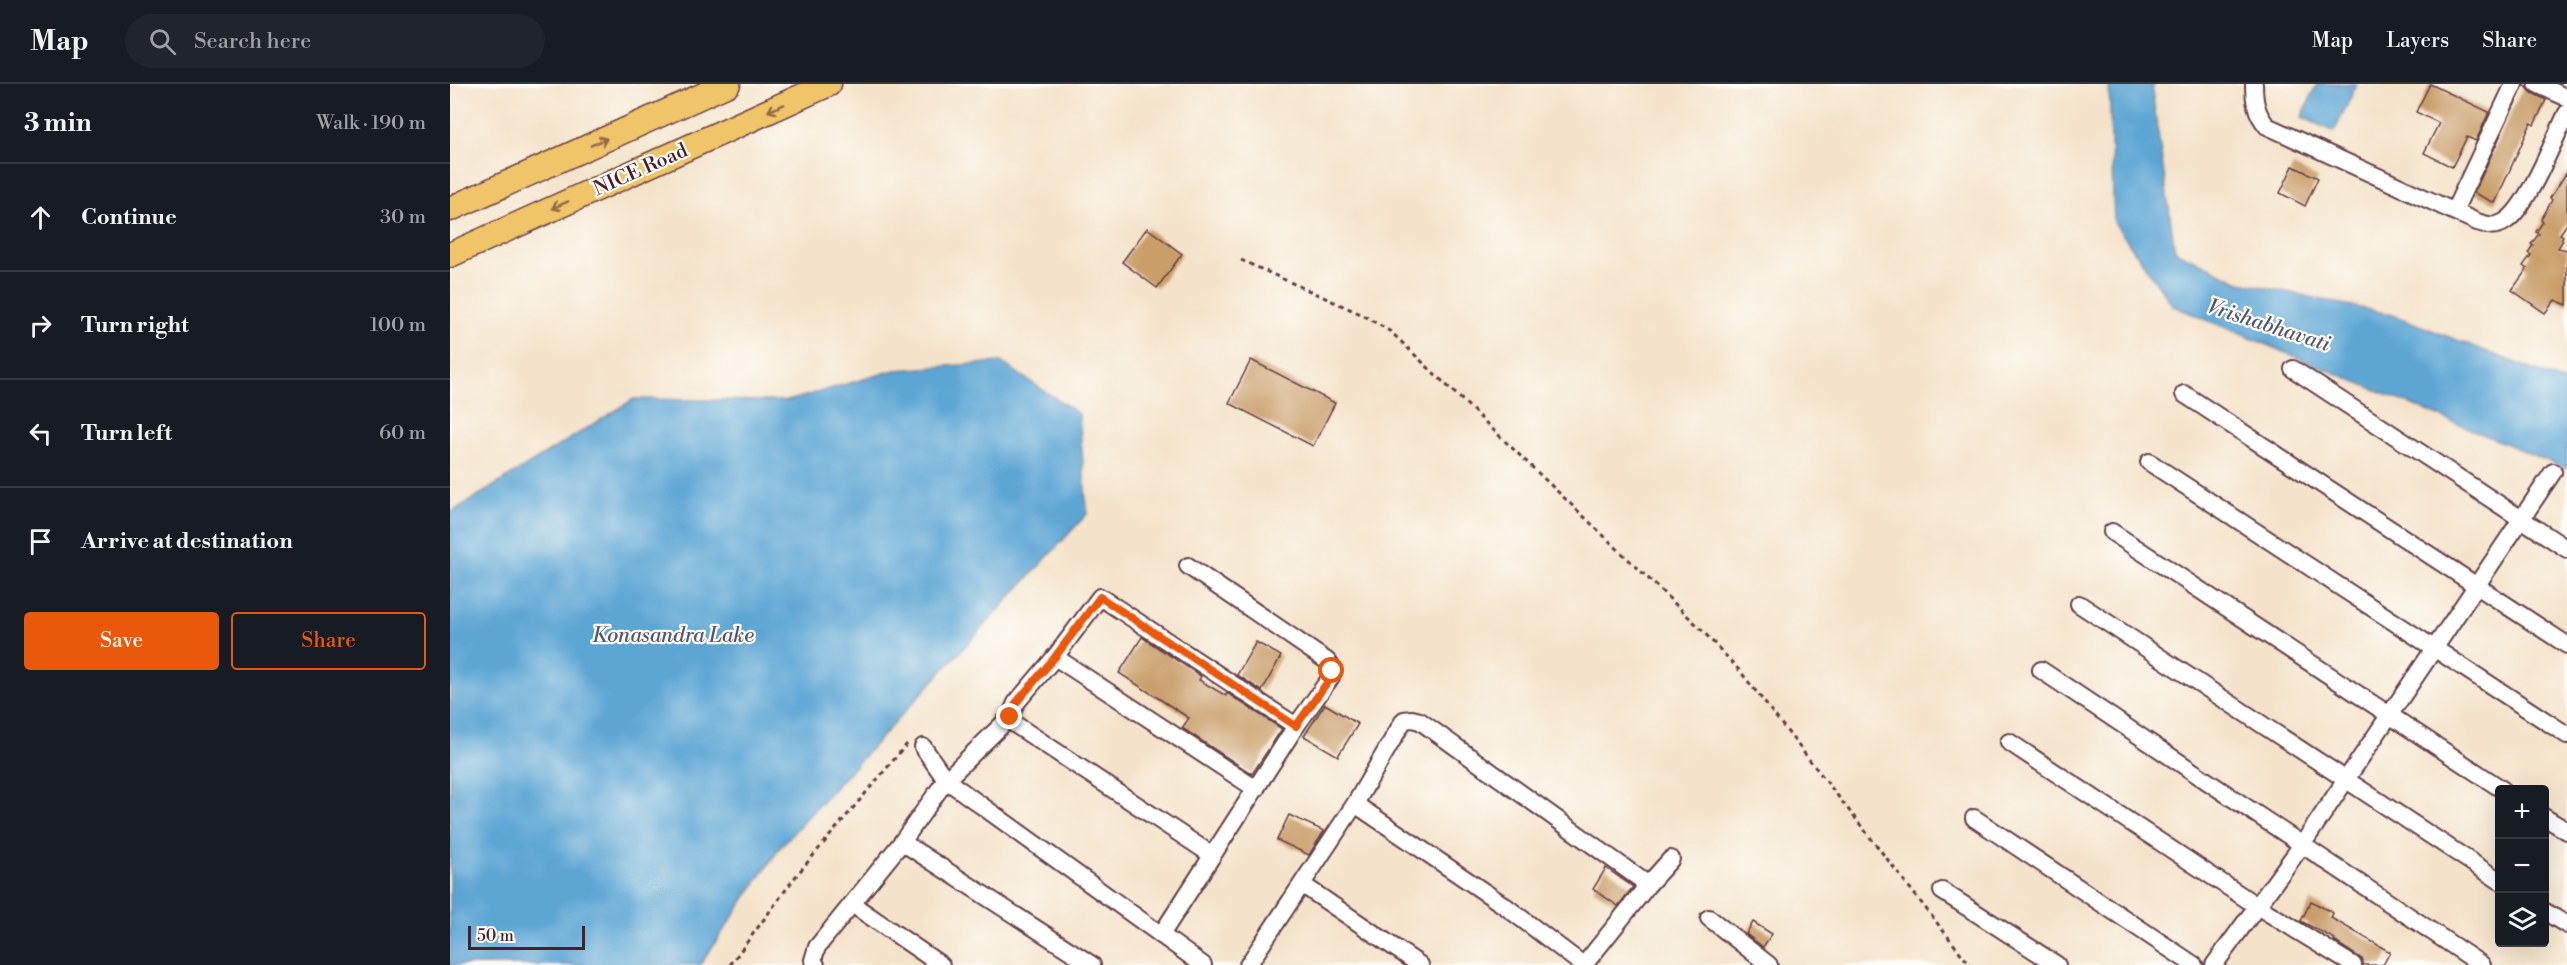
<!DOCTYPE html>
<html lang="en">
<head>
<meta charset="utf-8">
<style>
  :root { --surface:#171b24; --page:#20242c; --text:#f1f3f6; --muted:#9ea1a6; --line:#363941; --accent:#ea580c }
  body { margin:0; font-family:"Libre Bodoni",serif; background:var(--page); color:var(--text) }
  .controls { position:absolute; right:18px; bottom:18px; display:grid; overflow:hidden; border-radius:6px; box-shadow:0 6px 24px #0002 }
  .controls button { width:54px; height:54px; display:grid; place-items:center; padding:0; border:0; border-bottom:2px solid var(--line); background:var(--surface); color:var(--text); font:30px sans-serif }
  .scale { position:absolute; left:18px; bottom:15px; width:117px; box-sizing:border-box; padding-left:6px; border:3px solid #4a1f2b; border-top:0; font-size:16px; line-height:21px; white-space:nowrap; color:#4a1f2b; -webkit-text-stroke:4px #fdfcf7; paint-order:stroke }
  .stop { position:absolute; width:18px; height:18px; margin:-14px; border:4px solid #ea580c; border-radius:50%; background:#fff }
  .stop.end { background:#ea580c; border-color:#fff; box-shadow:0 2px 6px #0008 }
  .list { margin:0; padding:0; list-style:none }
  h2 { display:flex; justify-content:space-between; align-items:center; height:78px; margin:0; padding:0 24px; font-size:26px }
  h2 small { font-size:20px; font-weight:400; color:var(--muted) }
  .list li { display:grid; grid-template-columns:39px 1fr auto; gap:18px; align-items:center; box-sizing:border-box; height:108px; padding:0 24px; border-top:2px solid var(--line) }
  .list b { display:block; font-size:22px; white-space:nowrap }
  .list em { font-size:20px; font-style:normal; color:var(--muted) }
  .actions { display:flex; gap:12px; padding:18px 24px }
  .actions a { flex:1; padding:14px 0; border:2px solid var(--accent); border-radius:6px; text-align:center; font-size:21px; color:var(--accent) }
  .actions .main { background:var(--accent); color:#fff }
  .icon { flex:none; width:33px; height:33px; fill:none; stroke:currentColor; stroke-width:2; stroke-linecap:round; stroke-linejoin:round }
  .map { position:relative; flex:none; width:2117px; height:881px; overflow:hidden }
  header { display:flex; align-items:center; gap:36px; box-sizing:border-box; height:84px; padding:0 30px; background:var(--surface); border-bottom:2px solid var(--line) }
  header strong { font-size:28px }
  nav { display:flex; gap:33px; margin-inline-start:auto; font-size:21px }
  .search { width:420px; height:54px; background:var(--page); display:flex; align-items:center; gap:15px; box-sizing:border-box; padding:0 21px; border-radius:33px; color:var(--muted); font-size:22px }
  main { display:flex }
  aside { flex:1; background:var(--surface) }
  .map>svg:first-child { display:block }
  .water { fill:#5da6d4; stroke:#546280; stroke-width:1.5 }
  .building { fill:#c99e69 }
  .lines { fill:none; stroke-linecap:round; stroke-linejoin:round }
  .minor-casing { stroke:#643c43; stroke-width:20 }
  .highway-casing { stroke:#643c43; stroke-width:27 }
  .path { stroke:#643c43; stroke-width:3; stroke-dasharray:4.5 4.5; stroke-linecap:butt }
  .minor { stroke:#fff; stroke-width:16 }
  .highway { stroke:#f0c469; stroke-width:24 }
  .oneway { stroke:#956947 }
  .route { stroke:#ea580c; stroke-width:8 }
  .labels { text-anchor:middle; stroke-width:4.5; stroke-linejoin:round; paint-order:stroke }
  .street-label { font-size:20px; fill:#4a1f2b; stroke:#fdfcf7 }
  .water-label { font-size:21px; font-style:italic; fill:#52556f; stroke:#fdfcf7 }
</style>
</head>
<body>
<header>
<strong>Map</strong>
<div class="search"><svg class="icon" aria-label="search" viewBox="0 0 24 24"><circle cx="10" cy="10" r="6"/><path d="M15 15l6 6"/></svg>Search here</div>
<nav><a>Map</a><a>Layers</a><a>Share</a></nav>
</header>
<main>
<aside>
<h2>3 min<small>Walk · 190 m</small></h2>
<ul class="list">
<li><svg class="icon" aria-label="ahead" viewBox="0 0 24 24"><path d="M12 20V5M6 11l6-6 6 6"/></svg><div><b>Continue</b></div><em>30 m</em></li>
<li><svg class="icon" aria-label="right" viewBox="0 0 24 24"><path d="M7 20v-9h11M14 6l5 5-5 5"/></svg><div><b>Turn right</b></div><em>100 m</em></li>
<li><svg class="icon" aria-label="left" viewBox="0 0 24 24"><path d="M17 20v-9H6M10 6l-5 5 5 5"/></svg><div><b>Turn left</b></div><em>60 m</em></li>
<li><svg class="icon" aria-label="arrive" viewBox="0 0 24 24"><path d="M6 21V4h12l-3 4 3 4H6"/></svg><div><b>Arrive at destination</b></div></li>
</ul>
<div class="actions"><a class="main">Save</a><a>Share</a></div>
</aside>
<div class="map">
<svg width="2117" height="881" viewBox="0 0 2117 881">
  <rect width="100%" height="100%" fill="#fdfcf7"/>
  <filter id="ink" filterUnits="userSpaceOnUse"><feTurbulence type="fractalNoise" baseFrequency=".0167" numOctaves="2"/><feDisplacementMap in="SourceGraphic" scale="12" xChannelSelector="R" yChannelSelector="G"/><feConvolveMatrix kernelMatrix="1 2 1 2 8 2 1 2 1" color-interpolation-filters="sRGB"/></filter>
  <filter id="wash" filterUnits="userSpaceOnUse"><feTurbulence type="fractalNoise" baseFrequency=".008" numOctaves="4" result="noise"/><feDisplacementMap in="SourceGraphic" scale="24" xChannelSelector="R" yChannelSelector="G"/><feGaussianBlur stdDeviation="1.35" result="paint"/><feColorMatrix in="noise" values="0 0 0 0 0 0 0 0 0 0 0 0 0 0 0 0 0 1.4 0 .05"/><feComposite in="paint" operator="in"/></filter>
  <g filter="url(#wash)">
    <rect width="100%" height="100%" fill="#f4e3ca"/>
    <!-- water -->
    <g class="water">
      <path d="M1659,0H1704L1702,7L1725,167L1790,198L1943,231L2117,299V385L1723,222L1664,138Z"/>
      <path d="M1867,0H1907L1884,48L1852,33Z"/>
      <path d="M551,278L629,330L637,430L331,762L250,881H0V429L184,315L338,317L445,286Z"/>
    </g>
    <g id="blocks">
      <!-- building -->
      <g class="building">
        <path d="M1980,0L2039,28L2026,57L2017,53L2002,83L1974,69L1989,39L1966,28Z"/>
        <path d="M2074,0L2082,9L2096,16L2084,41L2081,39L2045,119L2024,109Z"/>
        <path d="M1843,82L1868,94L1855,122L1830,109Z"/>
        <path d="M2117,88V140L2110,150L2113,152L2111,155L2113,156L2108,164L2117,166V221L2105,216L2095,229L2062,206L2077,185L2073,182L2081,171L2078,169L2083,161L2081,160L2089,150L2086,148L2093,138L2091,136L2102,116L2100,114Z"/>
        <path d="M697,144L732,170L707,204L672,178Z"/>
        <path d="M801,276L885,319L863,362L779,319Z"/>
        <path d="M692,553L751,592L749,596L776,612L777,609L832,645L802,690L732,644L739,634L669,589Z"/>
        <path d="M806,558L831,572L812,607L787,591Z"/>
        <path d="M875,620L908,640L888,672L854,652Z"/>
        <path d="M839,731L874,747L859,771L827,756Z"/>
        <path d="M1156,784L1183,803L1168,822L1143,805Z"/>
        <path d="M1861,817L1883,829L1881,834L1940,868L1933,881H1913V876L1884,857L1885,855L1851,837Z"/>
        <path d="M1303,838L1322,850L1313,863L1296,850Z"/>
      </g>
    </g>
  </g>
  <g filter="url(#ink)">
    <use href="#blocks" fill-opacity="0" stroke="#643c43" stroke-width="1.5"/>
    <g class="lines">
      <defs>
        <g id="minor">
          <path d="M1804,0C1804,17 1806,29 1817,42L2027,138C2037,141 2045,144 2054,138C2077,126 2104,55 2117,29"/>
          <path d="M2087,0L2117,14"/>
          <path d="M2004,127L2064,0"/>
          <path d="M1843,285L2117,465"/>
          <path d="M1734,310L2117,561"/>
          <path d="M1699,378L2117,651"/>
          <path d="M1662,448L2053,706"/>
          <path d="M1629,520L2050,797"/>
          <path d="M605,573L806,705"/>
          <path d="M1591,586L2032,881"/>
          <path d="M1559,658L1807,822L1903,881"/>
          <path d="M473,663L496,696L753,881"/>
          <path d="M905,720L1055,822L1133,881"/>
          <path d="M2094,733L2117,747"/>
          <path d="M1524,734L1744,881"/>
          <path d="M452,758L642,881"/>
          <path d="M762,771L563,639L560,633L566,619L605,573L650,513L846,642"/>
          <path d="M853,801L970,881"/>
          <path d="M1195,804L1221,775"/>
          <path d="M1492,807L1607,881"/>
          <path d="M402,820L491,881"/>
          <path d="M2094,827L2117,841"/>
          <path d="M1259,834L1319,881"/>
          <path d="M711,851L846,642L881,593V582L877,577L738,482"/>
          <path d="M366,881L363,876L367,863L452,758L496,696L560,633"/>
          <path d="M798,881L905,720L954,636L962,635L970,637L1193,797L1194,806L1134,881"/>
          <path d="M1764,881L1852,761L2103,388"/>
        </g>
        <g id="highway">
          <path d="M0,125L278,0"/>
          <path d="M0,171L379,0"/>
        </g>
      </defs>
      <!-- minor casing -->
      <use href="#minor" class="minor-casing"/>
      <!-- highway casing -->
      <use href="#highway" class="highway-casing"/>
      <!-- path -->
      <g class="path">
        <path d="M791,176L913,231L941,248L1247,541L1290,587L1520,881"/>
        <path d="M280,881L346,792L457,660"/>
      </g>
      <!-- minor -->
      <use href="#minor" class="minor"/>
      <!-- highway -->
      <use href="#highway" class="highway"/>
    </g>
    <!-- one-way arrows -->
    <defs><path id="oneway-shaft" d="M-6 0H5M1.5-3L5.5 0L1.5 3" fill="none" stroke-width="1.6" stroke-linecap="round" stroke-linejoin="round" transform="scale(1.5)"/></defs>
    <g class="oneway">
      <use href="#oneway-shaft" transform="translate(326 24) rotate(156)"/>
      <use href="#oneway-shaft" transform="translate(149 58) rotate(-24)"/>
      <use href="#oneway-shaft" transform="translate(110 121) rotate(156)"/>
    </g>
  </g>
  <g class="lines" filter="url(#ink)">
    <!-- route -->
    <path class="route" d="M560,633L566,619L605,573L650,513L846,642L881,593L882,587"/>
  </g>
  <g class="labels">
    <!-- street labels -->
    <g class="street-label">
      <text transform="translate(190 85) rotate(-24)" y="7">NICE Road</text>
    </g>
    <!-- water labels -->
    <g class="water-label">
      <text transform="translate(1819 241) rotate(18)" y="7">Vrishabhavati</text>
      <text x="223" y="558">Konasandra Lake</text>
    </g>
  </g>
</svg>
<div class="controls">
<button>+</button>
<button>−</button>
<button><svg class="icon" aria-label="layers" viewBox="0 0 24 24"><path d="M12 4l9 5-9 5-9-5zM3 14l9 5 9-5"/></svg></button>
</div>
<div class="scale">50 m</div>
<div class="stop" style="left:882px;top:587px"></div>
<div class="stop end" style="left:560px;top:633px"></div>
</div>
</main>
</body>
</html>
